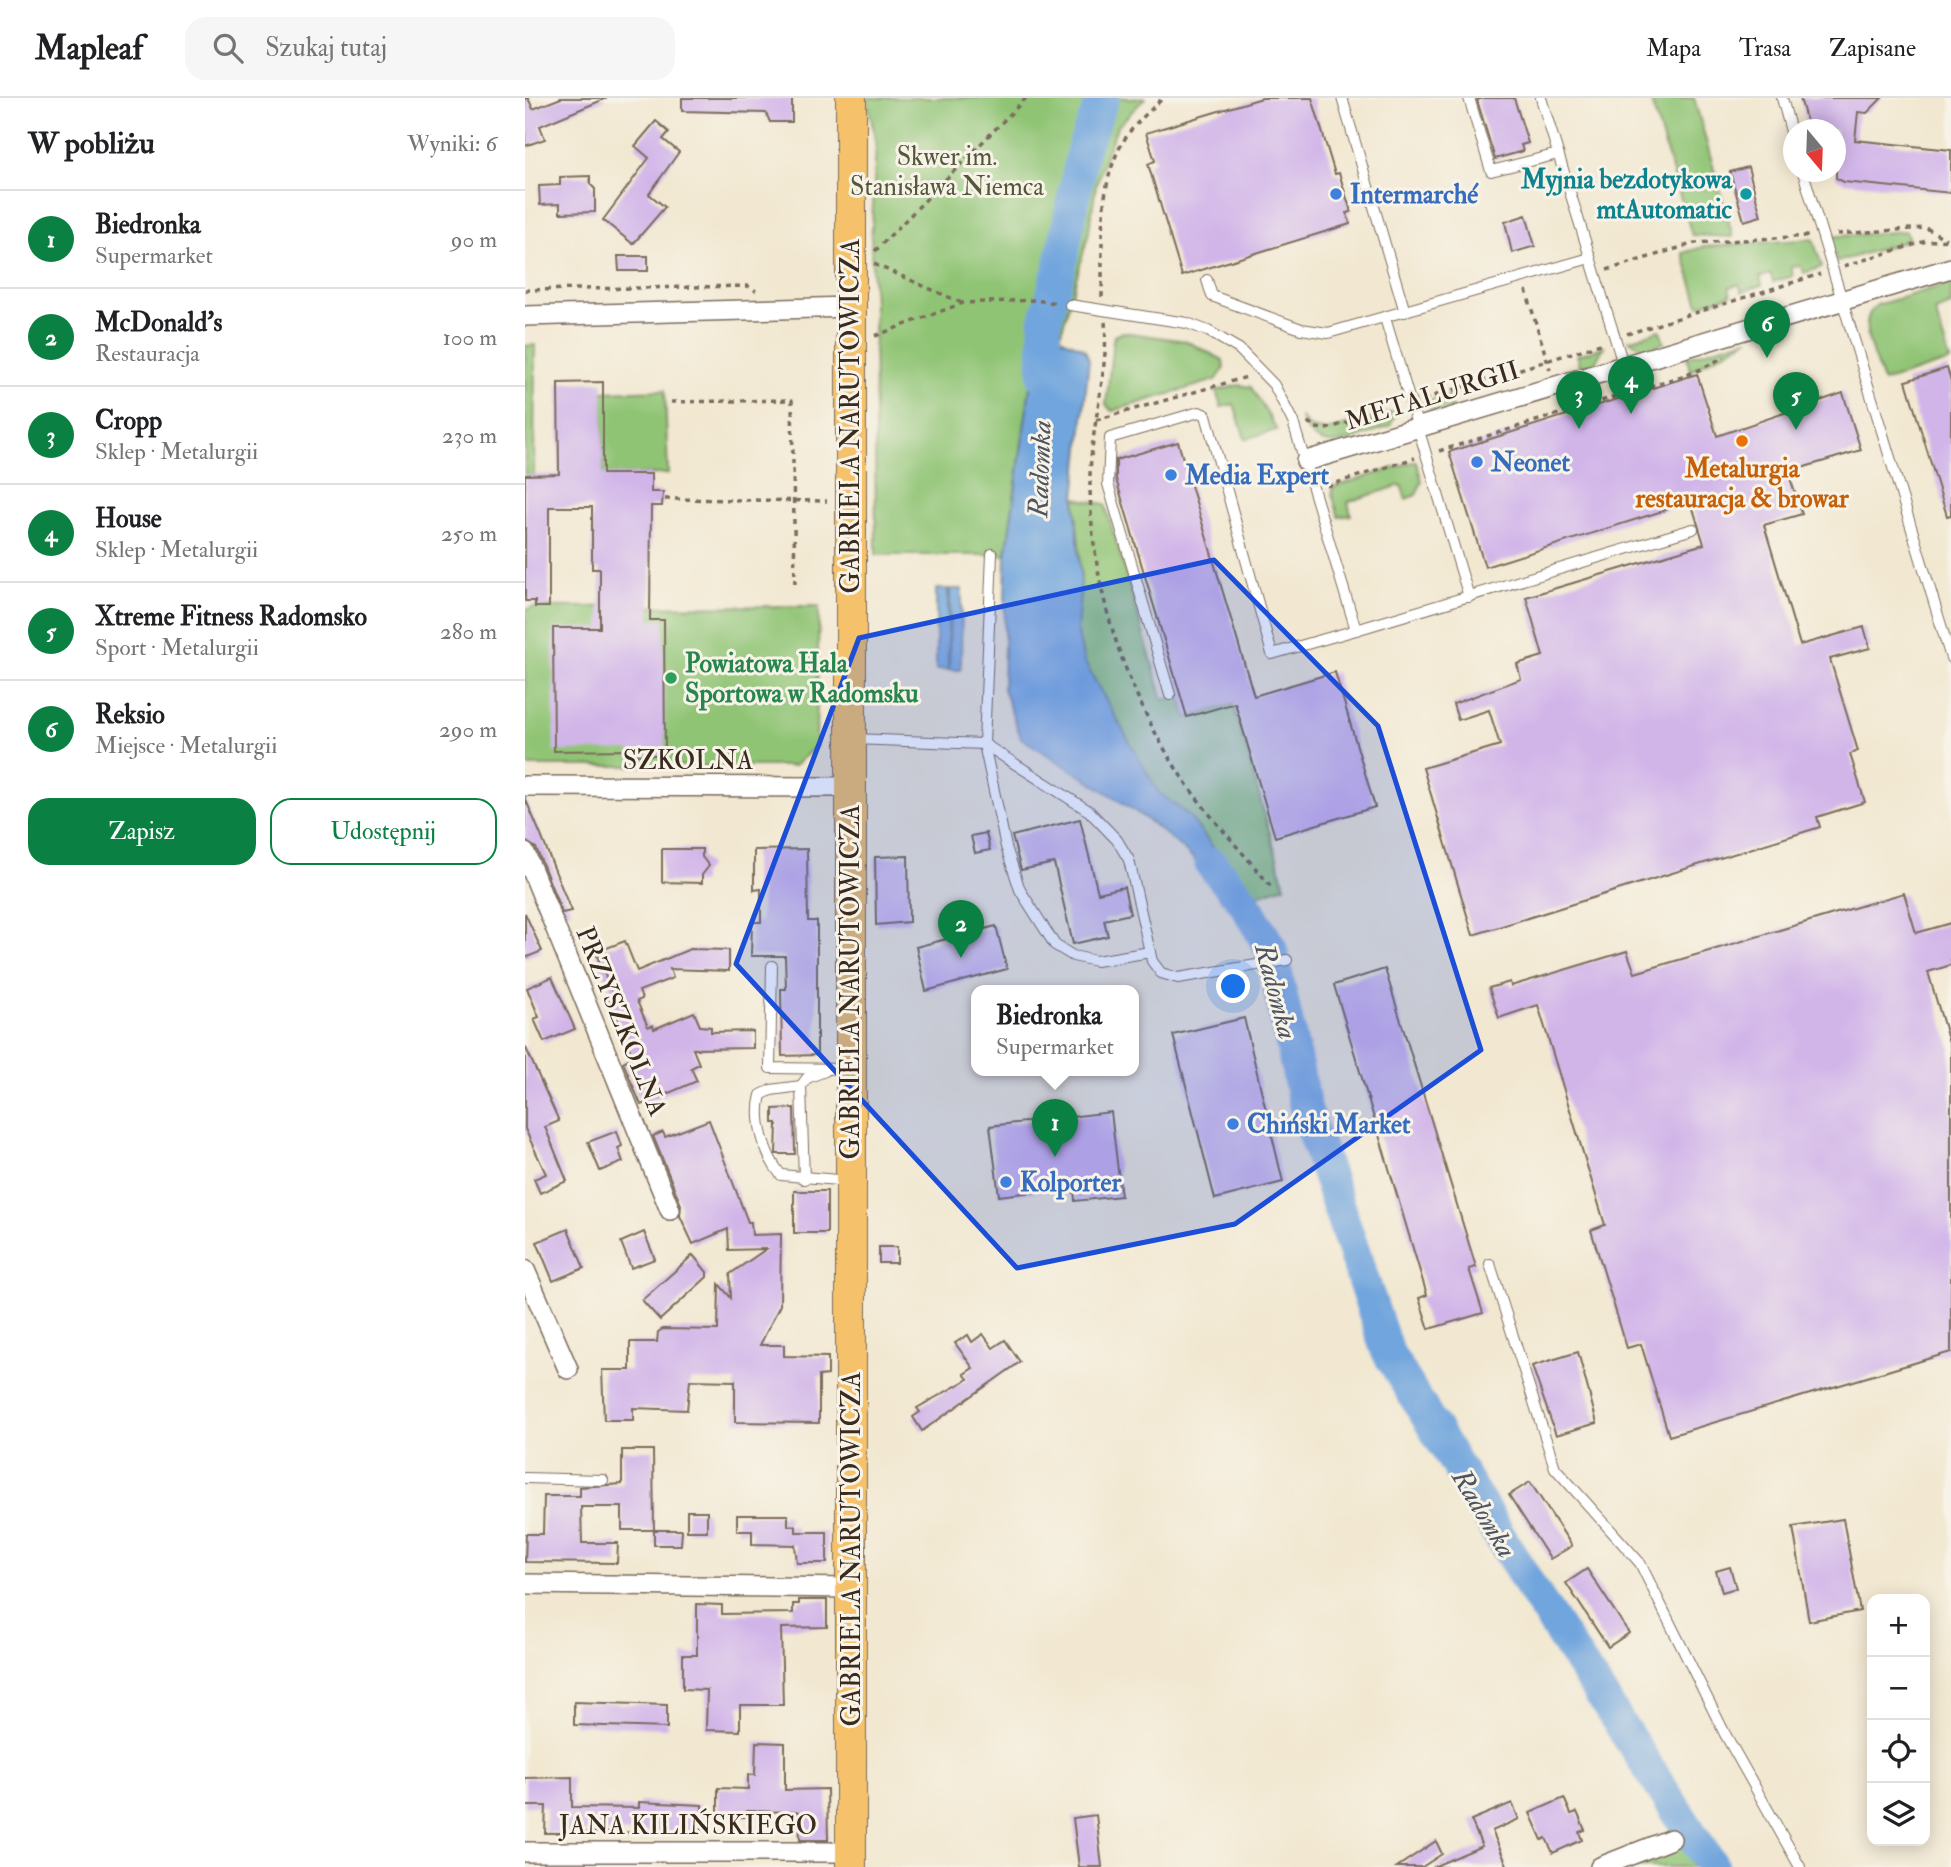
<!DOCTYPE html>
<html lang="pl">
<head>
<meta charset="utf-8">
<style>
  :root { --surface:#fff; --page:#f6f6f6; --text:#202124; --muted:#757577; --line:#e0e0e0; --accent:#0b8043 }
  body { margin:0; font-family:"IM FELL Double Pica",serif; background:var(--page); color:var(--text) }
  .controls { position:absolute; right:21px; bottom:21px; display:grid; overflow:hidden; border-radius:14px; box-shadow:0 4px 18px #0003 }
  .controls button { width:63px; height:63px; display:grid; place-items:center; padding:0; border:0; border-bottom:2px solid var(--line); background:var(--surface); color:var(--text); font:35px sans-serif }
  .compass { position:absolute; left:1258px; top:21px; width:63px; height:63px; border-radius:50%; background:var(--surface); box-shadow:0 4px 18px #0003; rotate:161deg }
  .you { position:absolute; left:709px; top:889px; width:24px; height:24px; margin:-18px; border:5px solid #fff; border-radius:50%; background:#1a73e8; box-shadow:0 0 0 10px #1a73e833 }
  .badge { display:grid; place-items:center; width:46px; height:46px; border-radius:50%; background:var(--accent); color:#fff; font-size:23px; font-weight:700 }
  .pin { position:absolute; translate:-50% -58px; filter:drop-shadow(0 2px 4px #0008) }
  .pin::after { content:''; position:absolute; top:37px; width:24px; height:21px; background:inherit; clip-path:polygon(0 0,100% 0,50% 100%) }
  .popup { position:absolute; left:446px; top:887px; width:168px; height:91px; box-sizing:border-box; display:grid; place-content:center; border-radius:14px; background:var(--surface); filter:drop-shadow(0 2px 5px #0005); font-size:23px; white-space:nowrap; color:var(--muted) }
  .popup b { font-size:26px; color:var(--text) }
  .popup::after { content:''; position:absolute; left:50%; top:100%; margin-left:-14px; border:14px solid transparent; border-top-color:var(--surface) }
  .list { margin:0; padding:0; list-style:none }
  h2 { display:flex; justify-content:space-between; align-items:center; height:91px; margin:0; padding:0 28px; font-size:30px }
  h2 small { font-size:23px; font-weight:400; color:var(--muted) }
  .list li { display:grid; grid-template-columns:46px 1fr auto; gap:21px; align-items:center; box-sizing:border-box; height:98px; padding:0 28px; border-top:2px solid var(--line) }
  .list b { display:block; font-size:26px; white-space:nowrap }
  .list p { margin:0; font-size:23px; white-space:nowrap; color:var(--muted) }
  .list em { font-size:23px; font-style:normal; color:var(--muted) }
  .actions { display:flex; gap:14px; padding:21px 28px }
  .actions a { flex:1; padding:16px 0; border:2px solid var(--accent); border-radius:21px; text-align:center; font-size:24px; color:var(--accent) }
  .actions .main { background:var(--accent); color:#fff }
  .icon { flex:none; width:38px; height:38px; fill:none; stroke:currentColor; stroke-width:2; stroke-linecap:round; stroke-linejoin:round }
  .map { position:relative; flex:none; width:1426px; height:1769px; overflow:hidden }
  header { display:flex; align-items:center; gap:42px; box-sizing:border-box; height:98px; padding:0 35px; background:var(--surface); border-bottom:2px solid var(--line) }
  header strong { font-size:33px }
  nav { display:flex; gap:38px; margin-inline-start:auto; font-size:24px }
  .search { width:490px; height:63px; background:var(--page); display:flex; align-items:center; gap:18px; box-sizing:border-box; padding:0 24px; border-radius:21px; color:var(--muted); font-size:26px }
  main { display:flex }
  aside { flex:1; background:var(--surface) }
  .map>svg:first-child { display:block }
  .green { fill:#90c475; stroke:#66774a; stroke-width:2 }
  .water { fill:#71a5dd; stroke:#56687e; stroke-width:2 }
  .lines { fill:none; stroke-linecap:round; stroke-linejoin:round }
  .river { stroke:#71a5dd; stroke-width:33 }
  .building { fill:#d1b5e9 }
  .lane-casing { stroke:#7b6c5d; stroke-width:12 }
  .street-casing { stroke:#7b6c5d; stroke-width:22 }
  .primary-casing { stroke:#7b6c5d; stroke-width:32 }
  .path { stroke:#7b6c5d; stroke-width:3.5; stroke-dasharray:5 5; stroke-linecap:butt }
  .lane { stroke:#fff; stroke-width:10 }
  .street { stroke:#fff; stroke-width:19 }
  .primary { stroke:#f5c16b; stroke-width:30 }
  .marked { fill:#1d4ed8; fill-opacity:0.2; stroke:#1d4ed8; stroke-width:5; stroke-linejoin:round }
  .shop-dot { fill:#3f7fe0; stroke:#f7f3e8; stroke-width:2.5 }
  .culture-dot { fill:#0f9aa8; stroke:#f7f3e8; stroke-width:2.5 }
  .food-dot { fill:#e8710a; stroke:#f7f3e8; stroke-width:2.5 }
  .leisure-dot { fill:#2e9e5b; stroke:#f7f3e8; stroke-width:2.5 }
  .labels { text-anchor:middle; stroke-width:6; stroke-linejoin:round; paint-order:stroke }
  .park-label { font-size:26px; fill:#545838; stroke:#f7f3e8 }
  .culture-label { font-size:26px; font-weight:bold; fill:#0d838f; stroke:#f7f3e8; text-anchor:end }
  .shop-label { font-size:26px; font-weight:bold; fill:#366cbe; stroke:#f7f3e8; text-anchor:start }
  .street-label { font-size:26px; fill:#3b2a1e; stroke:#f7f3e8 }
  .food-label { font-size:26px; font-weight:bold; fill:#c56008; stroke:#f7f3e8 }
  .leisure-label { font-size:26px; font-weight:bold; fill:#27864d; stroke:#f7f3e8; text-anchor:start }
  .water-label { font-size:28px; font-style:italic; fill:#4e5561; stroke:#f7f3e8 }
</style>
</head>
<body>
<header>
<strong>Mapleaf</strong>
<div class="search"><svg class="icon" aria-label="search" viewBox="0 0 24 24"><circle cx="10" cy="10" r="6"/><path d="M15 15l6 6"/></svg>Szukaj tutaj</div>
<nav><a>Mapa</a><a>Trasa</a><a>Zapisane</a></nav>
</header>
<main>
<aside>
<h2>W pobliżu<small>Wyniki: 6</small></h2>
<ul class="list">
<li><span class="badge">1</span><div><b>Biedronka</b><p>Supermarket</p></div><em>90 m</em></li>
<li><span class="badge">2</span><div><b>McDonald's</b><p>Restauracja</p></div><em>100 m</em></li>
<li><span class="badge">3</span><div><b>Cropp</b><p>Sklep · Metalurgii</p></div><em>230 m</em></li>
<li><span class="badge">4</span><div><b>House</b><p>Sklep · Metalurgii</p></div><em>250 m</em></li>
<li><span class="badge">5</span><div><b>Xtreme Fitness Radomsko</b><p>Sport · Metalurgii</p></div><em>280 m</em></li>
<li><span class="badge">6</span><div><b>Reksio</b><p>Miejsce · Metalurgii</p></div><em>290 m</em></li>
</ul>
<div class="actions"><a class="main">Zapisz</a><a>Udostępnij</a></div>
</aside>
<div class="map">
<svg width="1426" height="1769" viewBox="0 0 1426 1769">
  <rect width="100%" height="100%" fill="#f7f3e8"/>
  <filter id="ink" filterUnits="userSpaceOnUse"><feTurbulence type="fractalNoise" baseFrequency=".0143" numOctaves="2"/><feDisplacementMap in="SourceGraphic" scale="14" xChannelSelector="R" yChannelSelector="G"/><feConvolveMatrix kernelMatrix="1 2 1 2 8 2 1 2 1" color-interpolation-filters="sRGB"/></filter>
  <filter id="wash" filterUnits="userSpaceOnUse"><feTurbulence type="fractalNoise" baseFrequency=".00686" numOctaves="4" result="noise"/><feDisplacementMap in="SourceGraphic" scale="28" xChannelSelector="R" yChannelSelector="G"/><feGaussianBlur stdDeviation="1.57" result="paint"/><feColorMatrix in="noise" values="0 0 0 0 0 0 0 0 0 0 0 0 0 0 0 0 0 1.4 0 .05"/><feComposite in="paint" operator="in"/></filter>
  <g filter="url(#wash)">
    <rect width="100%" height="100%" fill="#f2e8d1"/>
    <!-- green -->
    <g class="green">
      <path d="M342,0H620L592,29L581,56L571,88L563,138L535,239L521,234L511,247L481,457H351L349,205L346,148L351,45Z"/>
      <path d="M1125,0H1169L1208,139L1167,137Z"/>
      <path d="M1381,133L1384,142L1312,164L1304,139Z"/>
      <path d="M1288,141L1297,169L1279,175L1276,167L1266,169L1268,178L1248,184L1246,176L1235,179L1237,187L1217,194L1214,186L1204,189L1206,197L1174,207L1158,155L1178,149Z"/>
      <path d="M1426,185V207L1410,213L1425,263L1358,284C1351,261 1329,224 1352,207Z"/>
      <path d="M1135,232L1139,245L1119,251L1104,242Z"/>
      <path d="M598,234L661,243L698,262L699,271L691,282L587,313L581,307L588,243L589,238Z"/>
      <path d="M1225,240L1165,273L1162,259Z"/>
      <path d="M10,247L9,377H0V248Z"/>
      <path d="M1079,249L1069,266L1056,271L1052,257Z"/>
      <path d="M714,287L726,289L752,332L720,341L709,306L696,309L691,293Z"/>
      <path d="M140,292L143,376L78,377L77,294Z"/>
      <path d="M923,297L927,310L909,313L896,305Z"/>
      <path d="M873,312L865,328C830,339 792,365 775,318L784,329L801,333Z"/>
      <path d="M891,363L897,383L891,397L881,401L876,387L823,404L826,417L814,419L807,396L809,389Z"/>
      <path d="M550,400L580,406L638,602L655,598L662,620L708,606L760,788L726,799L663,717L634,695L578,597L538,539L555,460Z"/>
      <path d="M294,508L291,648L269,668H0V512L10,509Z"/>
      <path d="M1155,1747L1171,1769H1102Z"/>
    </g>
    <!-- water -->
    <g class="water">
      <path d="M521,234L559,250L564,261L550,400L556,483L552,532L559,563L627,684L634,695L663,717L726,799L706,804C648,726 575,692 496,640L478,591L481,457L511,247Z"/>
      <rect x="411" y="491" width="12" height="81"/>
      <path d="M425,491H437L436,572H424Z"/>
    </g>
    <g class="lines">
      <!-- river -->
      <g class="river">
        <path d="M519,280L520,224L536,164L558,51L578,0"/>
        <path d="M686,766L719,804L746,851L781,1012L862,1253L1010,1496L1188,1769"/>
      </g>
    </g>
    <g id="blocks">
      <!-- building -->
      <g class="building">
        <path d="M0,0H3L8,11L36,0H82L15,28L20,41L0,48Z"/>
        <path d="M157,0H267V24H245L241,15L157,13Z"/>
        <path d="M737,0H787L810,76L814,75L826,114L822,115L825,126L657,178L623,66L630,63L621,35Z"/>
        <path d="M959,0H989L1003,45L996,47L998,53L970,61L952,2Z"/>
        <path d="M1275,0H1357L1342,15L1333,14L1330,42L1426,52V95L1319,84L1311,80V32H1284Z"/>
        <path d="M131,23L144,34L138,41L154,54L124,96L140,109L108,146L78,122L124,60L110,48Z"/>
        <path d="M1223,69L1236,118L1219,123L1205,74Z"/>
        <path d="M65,78V86L70,91V114L35,115V106L15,107L14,88L35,87V79Z"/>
        <path d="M1001,117L1010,148L987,155L980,124Z"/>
        <path d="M93,158H123V173H94Z"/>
        <path d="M1422,270L1426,283V417L1422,418L1381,283Z"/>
        <path d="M1172,276L1192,338L1318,295L1336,352L1263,374L1277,416L1239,427L1275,547L1339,529L1345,550L1305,561L1333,653L1325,656L1340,704L1292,719L1295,729L948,837L898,670L975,647L964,612L933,622L928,606L996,581L992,566L1018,558L1001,499L1179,446L1166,404L960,469L924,354Z"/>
        <path d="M78,284V376H126V394H138L137,408H126L125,522H139L140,657H105V652L29,653L28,530H75V471H67V409H24V509H10V503H0V377L34,376L33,285Z"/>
        <path d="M653,344L729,598L810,574L850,709L750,739L710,605L662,619L591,381V362Z"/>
        <path d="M0,700L15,735L46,813L37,815L11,750L0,743Z"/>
        <path d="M555,721L573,795L599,789L605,816L579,822L583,838L548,846L529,765L496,772L487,738Z"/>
        <path d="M461,735L465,752L450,755L446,738Z"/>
        <path d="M137,751H177V759L184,768L177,777V785L137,784Z"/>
        <path d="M282,751L283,823H292V957L257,958L256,891H261L260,858H226L227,824H236V791L229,792V752Z"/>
        <path d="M383,758L384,824L351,827L350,759Z"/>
        <path d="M1379,795L1391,835L1426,825V867L1403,874L1426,951V1254L1144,1338L1116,1246L1102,1250L1066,1132L1080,1127L1013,907L974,920L964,890L985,884L986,888L1102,853L1110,875Z"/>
        <path d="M0,815L17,853L0,860Z"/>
        <path d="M471,828L482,871L401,893L391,849Z"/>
        <path d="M100,843L112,873L165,851L204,852V873L145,871L148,880L114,893L117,901L112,903L123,929L128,927L129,931L169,914L175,928L186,929V934L228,933V950L168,951L174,966L166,970L172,983L116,1007L98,964L108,959L83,898L88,896L72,858L81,855L79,851Z"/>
        <path d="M860,871L951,1169L944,1171L958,1215L904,1231L894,1200L902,1197L809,887Z"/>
        <path d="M27,879L50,931L19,944L9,921L14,919L2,890Z"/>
        <path d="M719,920L758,1084L690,1101L648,937Z"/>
        <path d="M0,948L34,1023L20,1029L42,1083L15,1095L9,1081L21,1076L0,1031Z"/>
        <path d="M269,1010L270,1056H251L252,1025H248V1011Z"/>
        <path d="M586,1014L596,1098L550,1103L549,1089L474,1098L465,1028Z"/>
        <path d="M184,1022L223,1124H226L227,1137L256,1136L255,1207L235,1247H259V1258L303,1259V1277L294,1278V1325L210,1324V1283L165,1282L162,1312L108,1310V1322H79L77,1272H105V1244H132L133,1234L138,1231L193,1232L194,1186L206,1200L205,1176L241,1151L204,1152L203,1131L168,1146L155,1118L156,1107L128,1038L138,1034L140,1039Z"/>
        <path d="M92,1033L97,1048L93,1050L98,1064L75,1073L63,1044Z"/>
        <rect x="269" y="1093" width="33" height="42"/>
        <path d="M43,1131L59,1170L28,1183L12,1144Z"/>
        <path d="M119,1134L130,1161L106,1170L96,1144Z"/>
        <rect x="354" y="1149" width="18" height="16"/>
        <path d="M168,1157L182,1174V1179L135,1222L117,1202Z"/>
        <path d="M458,1236L468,1250L480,1242L495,1264L397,1333L388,1319L395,1314L392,1310L443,1281L439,1276L448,1270L430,1245L443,1237L447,1244Z"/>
        <path d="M1053,1254L1072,1325L1031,1337L1007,1268Z"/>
        <path d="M97,1352H128L129,1432H97V1409H56L57,1445H93L92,1465L0,1464L1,1436H18L19,1398H55V1389L97,1386Z"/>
        <path d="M1005,1384L1047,1448L1025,1461L984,1397Z"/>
        <rect x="162" y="1413" width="20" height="20"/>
        <path d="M212,1417H263V1428H271V1434H302V1465H272L270,1447L227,1446V1433H212Z"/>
        <path d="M1318,1421L1335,1513L1284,1523L1268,1429Z"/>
        <path d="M129,1432H157L156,1447H129Z"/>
        <path d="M1205,1469L1211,1490L1197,1494L1191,1473Z"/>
        <path d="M1062,1471L1104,1535L1083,1549L1041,1485Z"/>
        <path d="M274,1502H302V1529L256,1530L258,1607H215V1633L181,1632L182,1592L158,1591V1557H172V1506L197,1507V1516L268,1515V1506H274Z"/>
        <path d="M49,1604L142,1607V1630L49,1627Z"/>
        <path d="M231,1644L260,1645V1692L302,1691L303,1742H275L274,1714L222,1713V1719L193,1718V1690L223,1691V1677H230Z"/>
        <path d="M47,1679V1709L114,1710V1704L177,1707V1734L20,1735L21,1708H0V1680Z"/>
        <path d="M1039,1700L1046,1716L1052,1714L1060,1732L1054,1734L1057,1742L1028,1755L1021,1740L1017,1742L1005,1715Z"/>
        <path d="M987,1705L994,1721L967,1733L983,1769H908L957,1748L946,1722Z"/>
        <path d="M571,1717L577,1769H554L548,1720Z"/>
        <path d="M911,1743L917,1756L897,1769H872Z"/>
      </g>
    </g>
  </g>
  <g filter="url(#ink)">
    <use href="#blocks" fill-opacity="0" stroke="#7b6c5d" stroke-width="2"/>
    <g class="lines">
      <defs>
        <g id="lane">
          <path d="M817,0L880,214"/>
          <path d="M944,0L966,73L1033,56"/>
          <path d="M1016,0L1098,266"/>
          <path d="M1257,0L1268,41"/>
          <path d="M1278,74L1426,560"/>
          <path d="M682,182L687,198L776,231L803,235L1065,160"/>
          <path d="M545,207L662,225L683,233L714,251L749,287L768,324L831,532L1168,431"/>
          <path d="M860,220L944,499"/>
          <path d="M467,456L459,646L481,749L495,792L530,847L548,858L571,863L625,854"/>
          <path d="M645,597L583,386L585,340L674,314L681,317L747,556L831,532"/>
          <path d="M328,641L459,646L564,713L592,742L604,762L627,863L636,875L653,880L762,862"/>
          <path d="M247,868L245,970L322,971"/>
          <path d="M276,988L246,992L236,997C229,1022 240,1058 256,1077L324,1083"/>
          <path d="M279,1081L276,988L282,980L300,973"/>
          <path d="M965,1166L1030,1370L1115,1465L1200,1636L1275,1769"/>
          <path d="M0,1380L78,1382"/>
        </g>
        <g id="street">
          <path d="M0,218L324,209"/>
          <path d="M781,363L1426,170"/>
          <path d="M0,688L325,689"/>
          <path d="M0,755L145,1112"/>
          <path d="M0,1172L43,1271"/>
          <path d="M0,1486L326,1490"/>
          <path d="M0,1754H326"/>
          <path d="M1075,1769L1146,1741"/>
        </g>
        <path id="primary" d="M326,0V1769"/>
      </defs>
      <!-- lane casing -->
      <use href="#lane" class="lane-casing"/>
      <!-- street casing -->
      <use href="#street" class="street-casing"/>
      <!-- primary casing -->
      <use href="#primary" class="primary-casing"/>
      <!-- path -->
      <g class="path">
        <path d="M1312,136L1401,130L1421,141"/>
        <path d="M350,153L501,0"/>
        <path d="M349,166L437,205"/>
        <path d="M1319,168L1401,143L1426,142"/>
        <path d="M1082,172L1170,145L1283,138"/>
        <path d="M0,192L223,188L231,193"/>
        <path d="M1001,192L1025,272"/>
        <path d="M577,199C578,145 570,76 607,31C616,20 628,10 638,0"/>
        <path d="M580,224C584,270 566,330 565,378C564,484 597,586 654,675C681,716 717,753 748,791"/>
        <path d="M1102,236L1295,176"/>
        <path d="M350,238L438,205L509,202L532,205"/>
        <path d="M899,301L1079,245"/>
        <path d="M146,304L267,302L270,489"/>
        <path d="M571,322L722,279"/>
        <path d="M783,324L791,330L801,331L875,309"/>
        <path d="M914,353L1170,274L1199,259"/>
        <path d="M802,388L890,360"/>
        <path d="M140,401L302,403"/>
      </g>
      <!-- lane -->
      <use href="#lane" class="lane"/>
      <!-- street -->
      <use href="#street" class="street"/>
      <!-- primary -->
      <use href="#primary" class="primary"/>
    </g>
  </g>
  <!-- marked area -->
  <path class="marked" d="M689,462L853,628L956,952L710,1126L492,1170L211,866L334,540Z"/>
  <!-- markers -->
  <g class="shop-dot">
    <circle cx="811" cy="96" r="7"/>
    <circle cx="952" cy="364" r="7"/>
    <circle cx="646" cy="377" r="7"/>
    <circle cx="708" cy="1026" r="7"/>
    <circle cx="481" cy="1084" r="7"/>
  </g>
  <circle class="culture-dot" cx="1221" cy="96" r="7"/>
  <circle class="food-dot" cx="1217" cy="343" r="7"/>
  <circle class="leisure-dot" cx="146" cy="580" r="7"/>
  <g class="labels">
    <!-- park labels -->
    <g class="park-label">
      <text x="422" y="67">Skwer im.<tspan x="422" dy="30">Stanisława Niemca</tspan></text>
    </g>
    <!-- culture labels -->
    <g class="culture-label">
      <text x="1207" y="90">Myjnia bezdotykowa<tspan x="1207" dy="30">mtAutomatic</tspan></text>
    </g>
    <!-- shop labels -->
    <g class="shop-label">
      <text x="825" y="105">Intermarché</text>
      <text x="966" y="373">Neonet</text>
      <text x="660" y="386">Media Expert</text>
      <text x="722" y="1035">Chiński Market</text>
      <text x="495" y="1093">Kolporter</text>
    </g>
    <!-- street labels -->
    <g class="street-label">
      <text transform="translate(907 297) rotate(-17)" y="9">METALURGII</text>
      <text transform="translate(325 318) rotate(-90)" y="9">GABRIELA NARUTOWICZA</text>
      <text x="163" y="671">SZKOLNA</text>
      <text transform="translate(325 884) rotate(-90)" y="9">GABRIELA NARUTOWICZA</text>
      <text transform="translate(97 923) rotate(68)" y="9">PRZYSZKOLNA</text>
      <text transform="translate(326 1451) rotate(-90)" y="9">GABRIELA NARUTOWICZA</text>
      <text x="163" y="1736">JANA KILIŃSKIEGO</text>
    </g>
    <!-- food labels -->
    <g class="food-label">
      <text x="1217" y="379">Metalurgia<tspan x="1217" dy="30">restauracja &amp; browar</tspan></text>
    </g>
    <!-- leisure labels -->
    <g class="leisure-label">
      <text x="160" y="574">Powiatowa Hala<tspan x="160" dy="30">Sportowa w Radomsku</tspan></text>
    </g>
    <!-- water labels -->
    <g class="water-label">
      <text transform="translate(514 371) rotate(-88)" y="10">Radomka</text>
      <text transform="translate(752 893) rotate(75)" y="10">Radomka</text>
      <text transform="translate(960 1415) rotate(59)" y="10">Radomka</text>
    </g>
  </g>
</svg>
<div class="controls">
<button>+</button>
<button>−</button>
<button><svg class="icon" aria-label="locate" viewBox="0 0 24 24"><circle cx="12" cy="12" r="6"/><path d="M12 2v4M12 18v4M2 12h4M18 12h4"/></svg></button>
<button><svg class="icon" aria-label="layers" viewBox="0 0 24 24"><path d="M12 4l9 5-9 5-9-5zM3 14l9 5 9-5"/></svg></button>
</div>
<svg class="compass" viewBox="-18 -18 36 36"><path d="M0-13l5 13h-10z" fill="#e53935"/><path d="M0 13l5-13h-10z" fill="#757577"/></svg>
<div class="you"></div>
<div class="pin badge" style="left:530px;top:1059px">1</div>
<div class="popup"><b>Biedronka</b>Supermarket</div>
<div class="pin badge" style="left:436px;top:860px">2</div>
<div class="pin badge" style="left:1054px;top:331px">3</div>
<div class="pin badge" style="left:1106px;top:316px">4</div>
<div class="pin badge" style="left:1271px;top:332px">5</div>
<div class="pin badge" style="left:1242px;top:260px">6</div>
</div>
</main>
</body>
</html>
